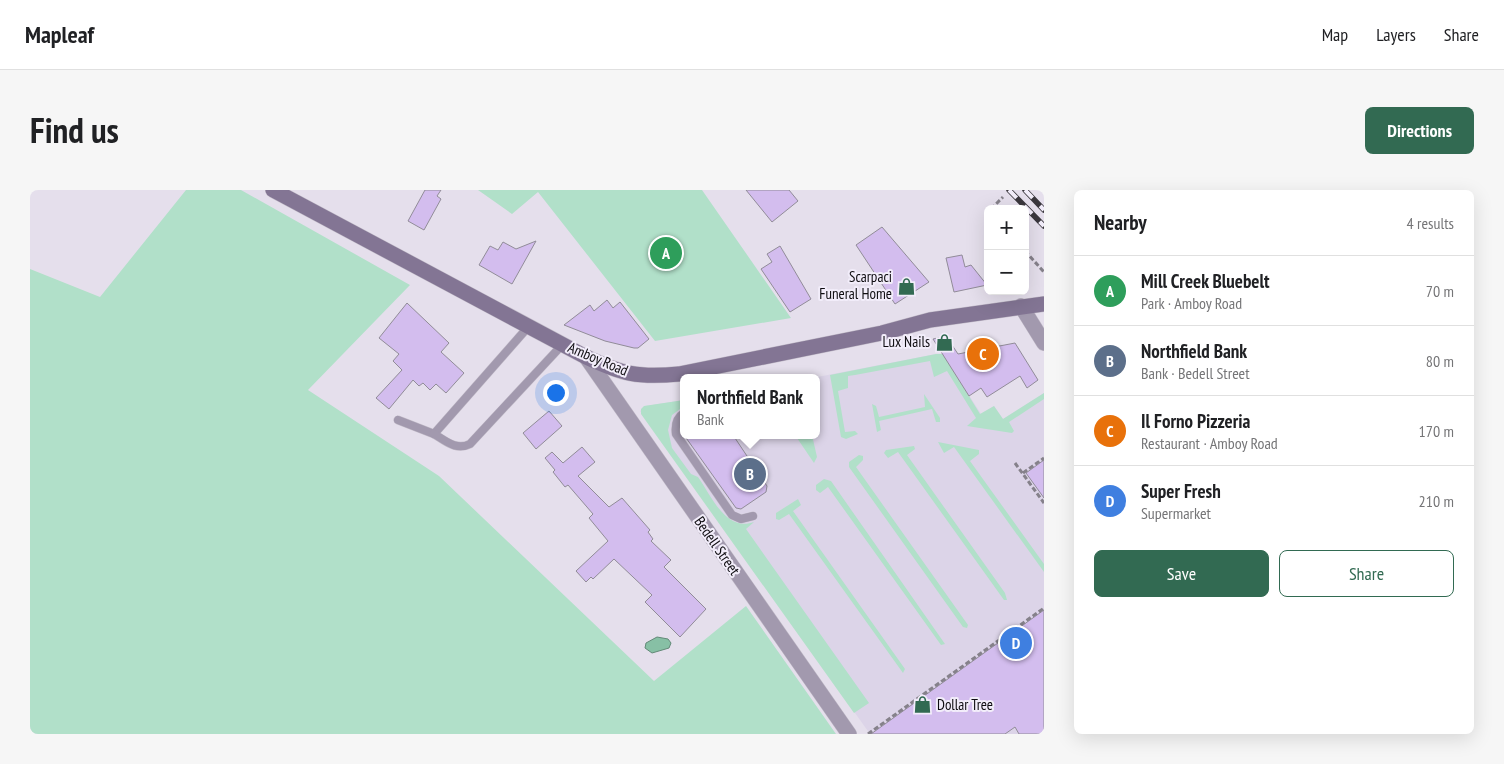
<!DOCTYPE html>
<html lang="en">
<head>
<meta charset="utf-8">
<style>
  :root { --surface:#fff; --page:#f6f6f6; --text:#202124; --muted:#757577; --line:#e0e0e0; --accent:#326a52 }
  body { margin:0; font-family:"PT Sans Narrow",sans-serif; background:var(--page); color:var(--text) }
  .controls { position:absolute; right:15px; top:15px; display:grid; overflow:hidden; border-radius:8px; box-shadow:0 5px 20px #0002 }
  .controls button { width:45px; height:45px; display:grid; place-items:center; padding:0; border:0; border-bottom:1px solid var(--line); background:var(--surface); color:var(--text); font:25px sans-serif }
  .you { position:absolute; left:525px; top:202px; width:18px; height:18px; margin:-12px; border:4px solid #fff; border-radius:50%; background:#1a73e8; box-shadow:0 0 0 8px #1a73e833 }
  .badge { display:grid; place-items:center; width:32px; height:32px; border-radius:50%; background:var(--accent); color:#fff; font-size:16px; font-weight:700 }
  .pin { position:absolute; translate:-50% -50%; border:2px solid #fff; box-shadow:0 1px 5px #0006 }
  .popup { position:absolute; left:650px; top:184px; width:140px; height:65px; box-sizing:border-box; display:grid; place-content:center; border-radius:8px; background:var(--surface); filter:drop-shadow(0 1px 4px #0005); font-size:16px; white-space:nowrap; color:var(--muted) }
  .popup b { font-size:19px; color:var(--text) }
  .popup::after { content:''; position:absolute; left:50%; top:100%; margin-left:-10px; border:10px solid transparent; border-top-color:var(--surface) }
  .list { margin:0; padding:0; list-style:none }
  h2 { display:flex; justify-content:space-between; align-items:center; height:65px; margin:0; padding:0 20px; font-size:21px }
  h2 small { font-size:16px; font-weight:400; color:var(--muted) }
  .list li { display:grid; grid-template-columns:32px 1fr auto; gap:15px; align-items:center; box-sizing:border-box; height:70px; padding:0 20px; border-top:1px solid var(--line) }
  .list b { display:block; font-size:19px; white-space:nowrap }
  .list p { margin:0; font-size:16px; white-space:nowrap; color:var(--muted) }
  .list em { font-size:16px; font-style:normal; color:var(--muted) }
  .actions { display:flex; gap:10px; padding:15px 20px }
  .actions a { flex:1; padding:11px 0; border:1px solid var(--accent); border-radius:8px; text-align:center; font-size:18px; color:var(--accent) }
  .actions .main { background:var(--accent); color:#fff }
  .map { position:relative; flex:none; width:1014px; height:544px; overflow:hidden; border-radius:8px }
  header { display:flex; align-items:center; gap:30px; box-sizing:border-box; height:70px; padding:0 25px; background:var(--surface); border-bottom:1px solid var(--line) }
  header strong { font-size:24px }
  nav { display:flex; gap:28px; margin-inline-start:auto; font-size:18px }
  .intro { display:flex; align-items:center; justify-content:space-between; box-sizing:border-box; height:120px; padding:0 30px }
  h1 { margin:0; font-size:35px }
  .button { padding:12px 22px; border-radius:8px; background:var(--accent); color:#fff; font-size:18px; font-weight:700 }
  main { display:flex; gap:30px; padding:0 30px }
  aside { flex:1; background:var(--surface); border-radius:8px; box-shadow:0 5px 20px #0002 }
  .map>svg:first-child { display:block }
  .built { fill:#dcd4e8 }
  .green { fill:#b1e0c9 }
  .water { fill:#87c0a5; stroke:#638a78 }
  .building { fill:#d3bdee; stroke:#918c98 }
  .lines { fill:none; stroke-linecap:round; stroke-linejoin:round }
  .service-casing { stroke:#c3bdc9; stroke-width:9 }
  .minor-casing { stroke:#c3bdc9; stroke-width:16 }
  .secondary-casing { stroke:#c3bdc9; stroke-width:16 }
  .path { stroke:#85818a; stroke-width:3; stroke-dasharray:5 2.5; stroke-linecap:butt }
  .service { stroke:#a299ae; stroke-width:8 }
  .minor { stroke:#a299ae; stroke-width:15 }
  .secondary { stroke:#837594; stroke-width:15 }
  .rail-casing { stroke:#3a373d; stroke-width:5.5 }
  .rail { stroke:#f2edfa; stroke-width:4; stroke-dasharray:11; stroke-linecap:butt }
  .labels { text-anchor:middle; stroke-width:4; stroke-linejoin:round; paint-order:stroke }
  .poi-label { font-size:15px; fill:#0e0c10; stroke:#f2edfa; text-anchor:end }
  .street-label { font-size:15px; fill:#0e0c10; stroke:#f2edfa }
</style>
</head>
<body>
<header>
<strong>Mapleaf</strong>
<nav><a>Map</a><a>Layers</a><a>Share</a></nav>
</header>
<div class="intro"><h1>Find us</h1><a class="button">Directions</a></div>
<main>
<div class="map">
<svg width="1014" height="544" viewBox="0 0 1014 544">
  <rect width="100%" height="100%" fill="#e5dfec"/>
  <!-- built -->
  <path class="built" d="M906,164H913L951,224L964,216L973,229L1014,203V544H840L610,221L615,216L654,210V245H786V188H782Z"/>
  <!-- green -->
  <g class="green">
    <path d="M156,0H211L380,95L278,200L409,286L624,491L716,416L806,544H0V79L70,107Z"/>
    <path d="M448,0H672L761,128L625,151L508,2L482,24Z"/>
    <path d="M906,164H913L950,224L964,216L973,229L1014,203V209L979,232L984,241L982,243L937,236L946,228L917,181L904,187L900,171L825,185L818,186V198L808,201L815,242L825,241L828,244L816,249L811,247L800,185Z"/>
    <path d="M894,204L910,228V232H906L902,219L849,231L851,240L847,242L842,214L846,216L849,227L895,217Z"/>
    <path d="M654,210V216L642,225L638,240L642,258L661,284L668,287C682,307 696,342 724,332L716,339L839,513L824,523L611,224V219L614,216Z"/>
    <path d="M765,245H782L787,267L784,273Z"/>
    <path d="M908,252L949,260V264L940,271L1014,374V382L924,257L914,263Z"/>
    <path d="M884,256L885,259L877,265L975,403L977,410H974L868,262L858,268L854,263L856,260Z"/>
    <path d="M829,265L833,266V270L826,277L938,435L937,438L933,437L819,277V272Z"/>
    <path d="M794,289L801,291L915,454L911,455L798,297L790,303L786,300V295Z"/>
    <path d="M768,309L771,315L763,321L875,479L873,483L759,324L749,330L746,329V323Z"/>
  </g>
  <!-- water -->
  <path class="water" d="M627,447L638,449L641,453L639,458L622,463L615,458L616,453Z"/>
  <!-- building -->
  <g class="building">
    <path d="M395,0H411L407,6L411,9L394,40L378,31Z"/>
    <path d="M716,0H759L768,11L742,32Z"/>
    <path d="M852,37L899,92L865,114L826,55Z"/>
    <path d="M506,51L482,94L449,75L460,56L468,60L473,52L486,59Z"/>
    <path d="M750,56L781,109L760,122L731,79L742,72L737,64Z"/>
    <path d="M932,65L935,77L941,75L957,95L924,102L916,68Z"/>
    <path d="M577,110L583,118L590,112L619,149L608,158H604L575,151L534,135L560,115L564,121Z"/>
    <path d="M377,113L419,153L411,162L434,183L416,203L406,194L400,200L393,193L389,196L383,190L359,219L346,208L372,180L363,171L369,164L349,148Z"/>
    <path d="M916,146L928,164L985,153L1008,190L997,198L990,186L957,207L951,198L939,206L903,149Z"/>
    <path d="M519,221L532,236L506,259L493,243Z"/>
    <path d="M654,245H703L737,296L736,302L711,319L706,318Z"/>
    <path d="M552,257L565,272L548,286L579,317L592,308L620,340L618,342L623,349L621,351L641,370L634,377L676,419L650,447L615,412L622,405L584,369L563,389L561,387L556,392L546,381L578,351L559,328L563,324L538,295L535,297L523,282L525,280L515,268L522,262L533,273Z"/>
    <path d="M1014,270V308L996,283Z"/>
    <path d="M1014,420V544H989L985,537L975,544H841Z"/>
  </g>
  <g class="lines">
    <defs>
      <g id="service">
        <path d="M654,223C646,228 645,236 646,244L702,325L711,329L723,326"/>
        <path d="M368,230L404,244L499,136"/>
        <path d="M404,244C416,251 426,261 440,254L533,154"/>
      </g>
      <g id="minor">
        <path d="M991,116L1014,153"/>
        <path d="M556,167L819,544"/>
      </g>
      <path id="secondary" d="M243,0L556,167C592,184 608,188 649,184L852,143L900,130L1014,114"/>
    </defs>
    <!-- service casing -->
    <use href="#service" class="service-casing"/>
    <!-- minor casing -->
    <use href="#minor" class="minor-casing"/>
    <!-- secondary casing -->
    <use href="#secondary" class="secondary-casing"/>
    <!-- path -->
    <g class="path">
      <path d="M961,19L973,7"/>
      <path d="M995,61L1014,82"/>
      <path d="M985,273L1014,313"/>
      <path d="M993,283L1014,268"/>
      <path d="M838,544L1014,418"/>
    </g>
    <!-- service -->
    <use href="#service" class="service"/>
    <!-- minor -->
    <use href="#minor" class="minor"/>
    <!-- secondary -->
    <use href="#secondary" class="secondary"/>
    <defs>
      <g id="rail">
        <path d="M979,0L1014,36"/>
        <path d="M995,0L1014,20"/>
      </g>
    </defs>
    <!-- rail casing -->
    <use href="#rail" class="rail-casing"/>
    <!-- rail -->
    <use href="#rail" class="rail"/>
  </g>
  <!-- icons -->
  <defs>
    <symbol id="shop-bare" viewBox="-9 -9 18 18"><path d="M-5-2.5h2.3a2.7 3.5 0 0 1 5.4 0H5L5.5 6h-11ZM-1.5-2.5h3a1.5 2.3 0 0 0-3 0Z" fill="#326a52" stroke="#f2edfa" stroke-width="2.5" paint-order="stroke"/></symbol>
  </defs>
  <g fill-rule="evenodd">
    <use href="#shop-bare" x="864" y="84" width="25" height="25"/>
    <use href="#shop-bare" x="902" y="140" width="25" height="25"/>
    <use href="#shop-bare" x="880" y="502" width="25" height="25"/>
  </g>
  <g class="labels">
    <!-- poi labels -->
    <g class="poi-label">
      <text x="862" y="92">Scarpaci<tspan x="862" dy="17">Funeral Home</tspan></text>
      <text x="900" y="157">Lux Nails</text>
      <text x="907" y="520" text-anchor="start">Dollar Tree</text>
    </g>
    <!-- street labels -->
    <g class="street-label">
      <text transform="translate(568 169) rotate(23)" y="5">Amboy Road</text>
      <text transform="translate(687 356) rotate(55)" y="5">Bedell Street</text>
    </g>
  </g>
</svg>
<div class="controls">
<button>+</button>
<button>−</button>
</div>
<div class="you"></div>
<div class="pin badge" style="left:636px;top:63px;background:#2e9e5b">A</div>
<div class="pin badge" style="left:720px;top:284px;background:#5c6f8a">B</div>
<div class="popup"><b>Northfield Bank</b>Bank</div>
<div class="pin badge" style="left:953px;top:164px;background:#e8710a">C</div>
<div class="pin badge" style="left:986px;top:453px;background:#3f7fe0">D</div>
</div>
<aside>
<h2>Nearby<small>4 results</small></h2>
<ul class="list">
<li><span class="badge" style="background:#2e9e5b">A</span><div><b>Mill Creek Bluebelt</b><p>Park · Amboy Road</p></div><em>70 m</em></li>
<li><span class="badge" style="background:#5c6f8a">B</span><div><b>Northfield Bank</b><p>Bank · Bedell Street</p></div><em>80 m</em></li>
<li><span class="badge" style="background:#e8710a">C</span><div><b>Il Forno Pizzeria</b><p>Restaurant · Amboy Road</p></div><em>170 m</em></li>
<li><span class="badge" style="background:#3f7fe0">D</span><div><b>Super Fresh</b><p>Supermarket</p></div><em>210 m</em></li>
</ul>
<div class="actions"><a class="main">Save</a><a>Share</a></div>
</aside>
</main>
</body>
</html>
